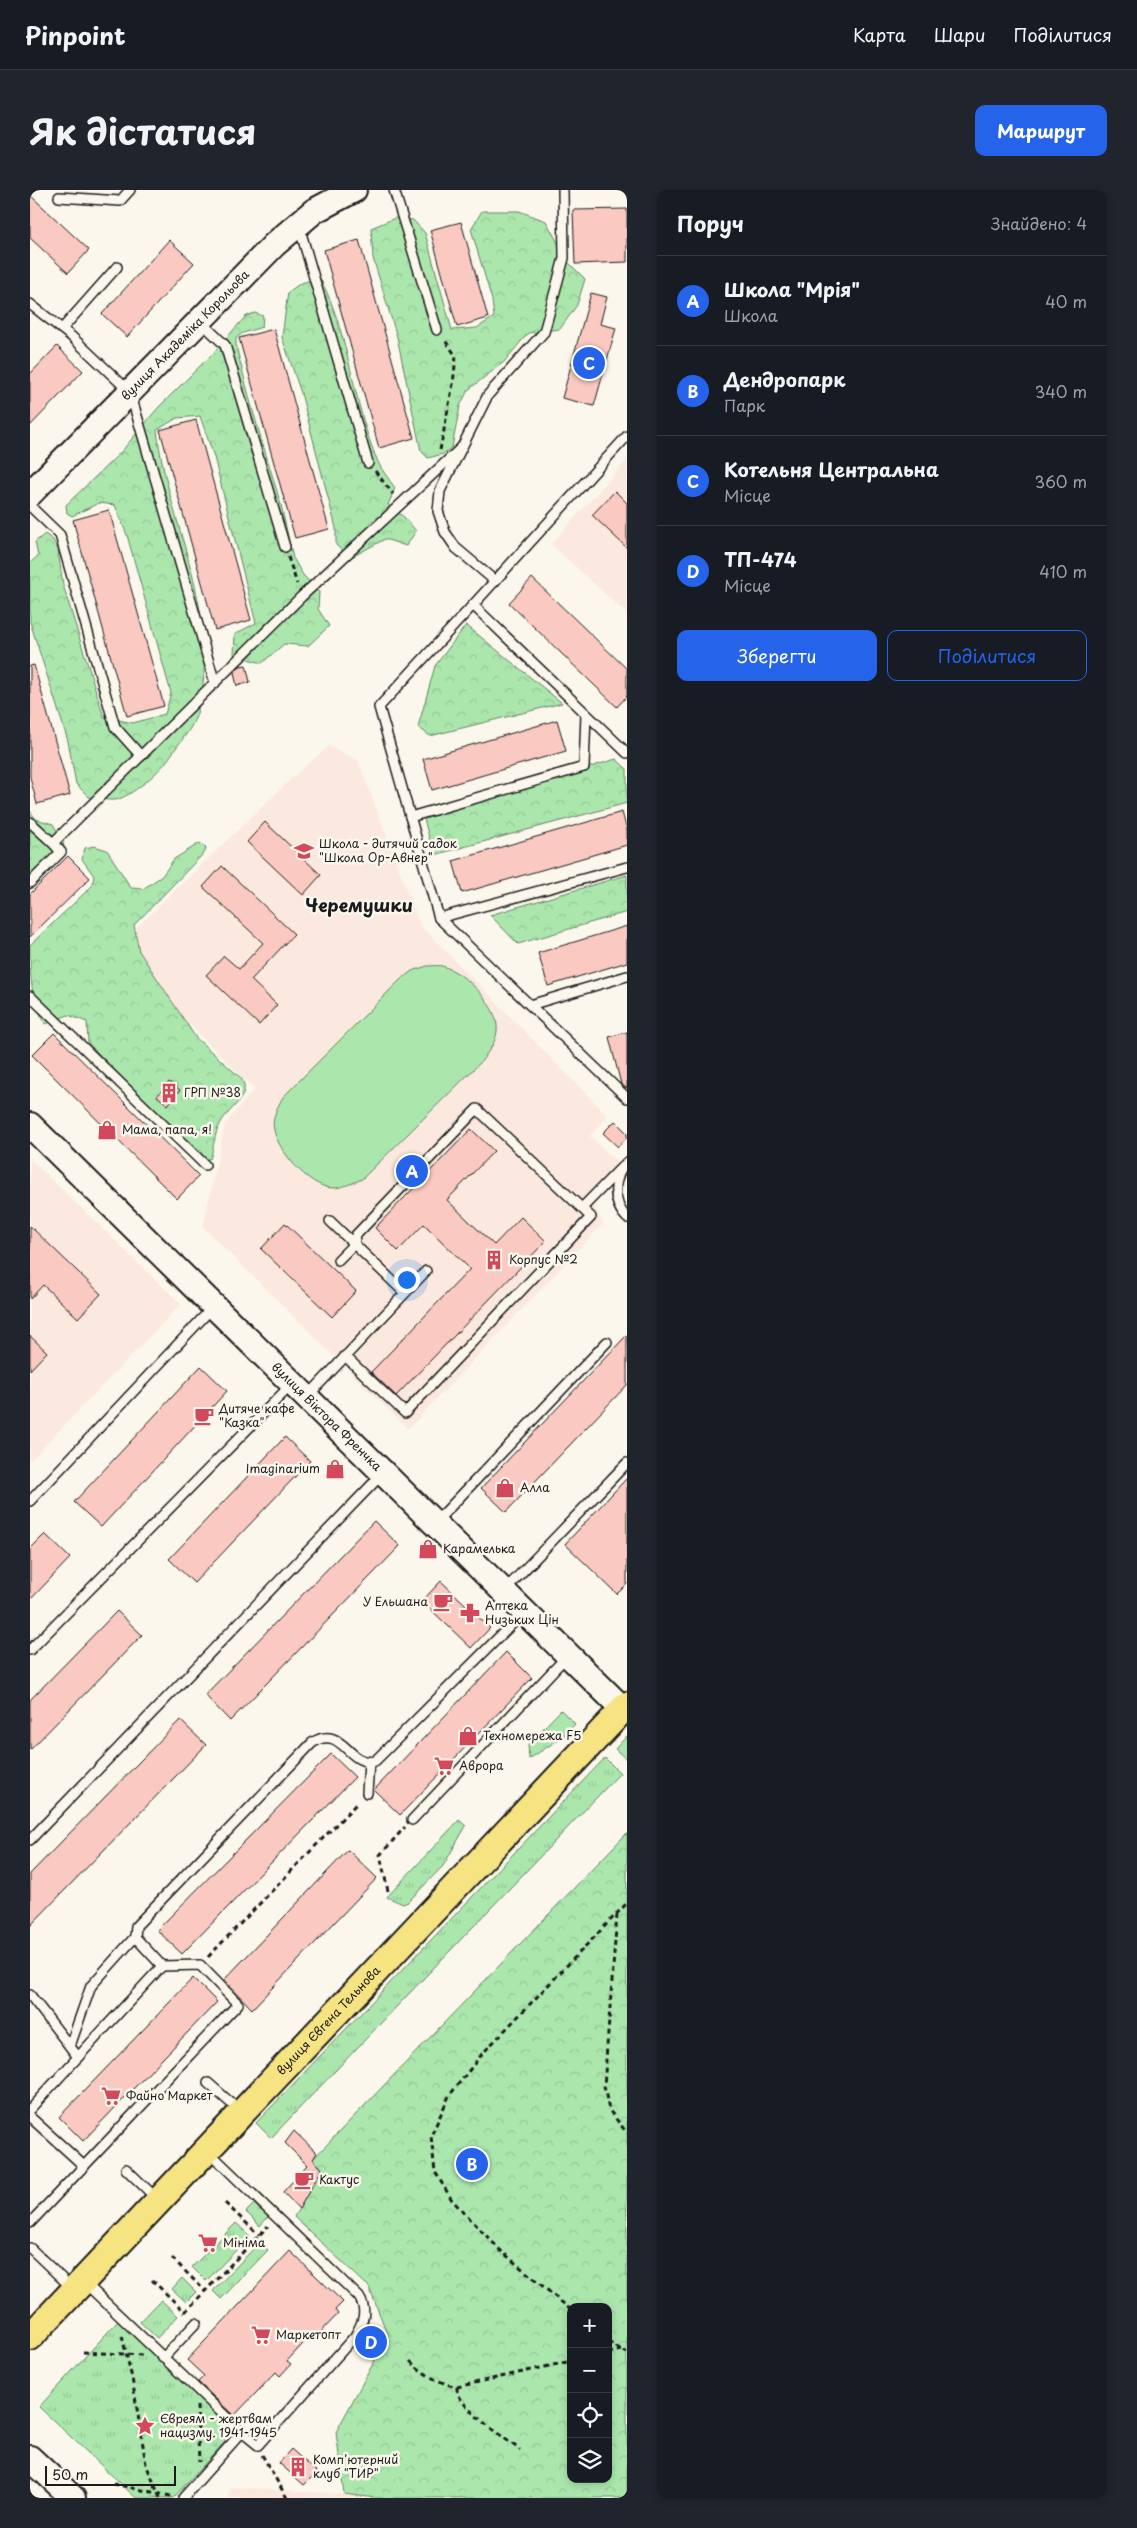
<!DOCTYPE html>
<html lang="uk">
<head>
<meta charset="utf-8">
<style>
  :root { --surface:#171b24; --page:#20242c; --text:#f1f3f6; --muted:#9ea1a6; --line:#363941; --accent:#2563eb }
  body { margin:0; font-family:"Playpen Sans",sans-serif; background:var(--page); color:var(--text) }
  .controls { position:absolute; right:15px; bottom:15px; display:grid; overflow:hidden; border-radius:10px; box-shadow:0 2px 8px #0003 }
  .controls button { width:45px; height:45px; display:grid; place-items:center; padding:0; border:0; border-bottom:1px solid var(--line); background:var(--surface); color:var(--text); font:25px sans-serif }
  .scale { position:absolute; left:15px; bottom:12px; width:131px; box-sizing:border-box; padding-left:5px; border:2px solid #1c1c1c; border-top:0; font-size:14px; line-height:18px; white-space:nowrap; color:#1c1c1c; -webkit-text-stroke:4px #fbf7ec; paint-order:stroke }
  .you { position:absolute; left:376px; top:1089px; width:18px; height:18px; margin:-12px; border:4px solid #fff; border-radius:50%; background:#1a73e8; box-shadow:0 0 0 8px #1a73e833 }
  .badge { display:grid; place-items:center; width:32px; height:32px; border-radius:50%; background:var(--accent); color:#fff; font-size:16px; font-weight:700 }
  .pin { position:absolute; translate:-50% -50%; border:2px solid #fff; box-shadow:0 1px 5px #0006 }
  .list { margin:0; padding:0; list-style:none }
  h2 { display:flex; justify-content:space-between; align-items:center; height:65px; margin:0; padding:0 20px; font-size:21px }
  h2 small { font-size:16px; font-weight:400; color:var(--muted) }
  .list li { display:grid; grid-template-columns:32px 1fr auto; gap:15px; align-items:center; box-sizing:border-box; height:90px; padding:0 20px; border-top:1px solid var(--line) }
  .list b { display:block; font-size:19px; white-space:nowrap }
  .list p { margin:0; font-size:16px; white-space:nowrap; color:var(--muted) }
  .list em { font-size:16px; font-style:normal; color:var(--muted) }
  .actions { display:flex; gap:10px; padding:15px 20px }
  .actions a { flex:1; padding:11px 0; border:1px solid var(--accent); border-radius:10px; text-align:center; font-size:18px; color:var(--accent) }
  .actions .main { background:var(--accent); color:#fff }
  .icon { flex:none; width:28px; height:28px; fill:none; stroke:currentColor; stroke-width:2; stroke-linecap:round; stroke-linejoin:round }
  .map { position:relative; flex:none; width:597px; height:2308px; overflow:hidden; border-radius:10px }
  header { display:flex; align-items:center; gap:30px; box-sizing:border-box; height:70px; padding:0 25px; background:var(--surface); border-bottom:1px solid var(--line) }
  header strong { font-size:24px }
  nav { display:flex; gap:28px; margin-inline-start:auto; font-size:18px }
  .intro { display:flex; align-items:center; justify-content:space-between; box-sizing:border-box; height:120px; padding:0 30px }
  h1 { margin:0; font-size:35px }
  .button { padding:12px 22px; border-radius:10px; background:var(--accent); color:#fff; font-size:18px; font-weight:700 }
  main { display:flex; gap:30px; padding:0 30px }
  aside { flex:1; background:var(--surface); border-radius:10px; box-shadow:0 2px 8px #0003 }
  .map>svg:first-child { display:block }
  .built { fill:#fbe9df }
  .grass { fill:url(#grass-tufts); stroke:#648264 }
  .forest { fill:url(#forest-crowns); stroke:#648264; fill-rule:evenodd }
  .garden { fill:#abe7ad; stroke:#648264 }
  .building { fill:#fac9c2; stroke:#1c1c1c }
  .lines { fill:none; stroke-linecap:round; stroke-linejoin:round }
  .lane-casing { stroke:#1c1c1c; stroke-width:12 }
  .secondary-casing { stroke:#1c1c1c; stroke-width:28 }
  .primary-casing { stroke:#1c1c1c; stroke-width:30 }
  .path { stroke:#1c1c1c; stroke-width:3; stroke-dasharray:5 4; stroke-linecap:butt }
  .lane { stroke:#fbf7ec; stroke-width:9 }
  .secondary { stroke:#fbf7ec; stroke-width:24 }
  .primary { stroke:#f6e381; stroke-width:26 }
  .labels { text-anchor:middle; stroke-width:5; stroke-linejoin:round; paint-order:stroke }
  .street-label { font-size:12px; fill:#1c1c1c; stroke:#fbf7ec }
  .poi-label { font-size:12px; fill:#1c1c1c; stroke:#fbf7ec; text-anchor:start }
  .district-label { font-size:18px; font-weight:bold; fill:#1c1c1c; stroke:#fbf7ec }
</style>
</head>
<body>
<header>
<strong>Pinpoint</strong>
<nav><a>Карта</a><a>Шари</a><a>Поділитися</a></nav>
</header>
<div class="intro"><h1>Як дістатися</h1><a class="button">Маршрут</a></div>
<main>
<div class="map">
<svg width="597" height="2308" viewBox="0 0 597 2308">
  <defs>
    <pattern id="grass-tufts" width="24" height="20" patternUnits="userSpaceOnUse" patternTransform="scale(1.25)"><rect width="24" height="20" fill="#abe7ad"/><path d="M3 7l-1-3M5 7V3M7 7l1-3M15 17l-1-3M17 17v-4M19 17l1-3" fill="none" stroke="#93c694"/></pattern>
    <pattern id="forest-crowns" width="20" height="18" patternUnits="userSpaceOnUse" patternTransform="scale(1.25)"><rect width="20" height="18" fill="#abe7ad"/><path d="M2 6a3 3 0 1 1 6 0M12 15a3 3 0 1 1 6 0" fill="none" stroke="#93c694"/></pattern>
  </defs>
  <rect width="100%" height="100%" fill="#fbf7ec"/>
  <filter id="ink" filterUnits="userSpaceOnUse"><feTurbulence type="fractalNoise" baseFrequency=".02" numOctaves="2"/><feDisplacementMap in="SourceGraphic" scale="10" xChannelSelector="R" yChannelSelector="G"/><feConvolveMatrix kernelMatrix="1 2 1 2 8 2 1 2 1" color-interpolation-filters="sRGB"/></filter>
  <g filter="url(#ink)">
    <!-- built -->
    <g class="built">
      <path d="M597,270V424L521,354Z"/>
      <path d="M299,556L328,570L390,735L578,926L560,946L588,973L572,989L580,998L564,1014L573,1034L378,1239L173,1037L195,934L224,899L84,759L263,587Z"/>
      <path d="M0,969L151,1114L0,1271Z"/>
      <path d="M201,2297L314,2304L346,2308H198Z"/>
    </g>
    <!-- grass -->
    <g class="grass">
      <path d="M531,1520L545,1534L534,1546L499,1569L498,1554Z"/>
      <path d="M597,1546V1570L585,1559Z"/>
      <path d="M575,1568L590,1583L241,1948L226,1933Z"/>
      <path d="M429,1630L436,1636L413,1676L378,1712L373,1714L357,1707Z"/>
      <path d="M224,2014L238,2027L230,2036L216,2022Z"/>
      <path d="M206,2033L220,2046L176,2091L162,2077Z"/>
      <path d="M230,2052L238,2060L191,2109L183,2101Z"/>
      <path d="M152,2088L166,2102L156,2112L142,2099Z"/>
      <path d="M131,2110L148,2126L127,2148L110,2132Z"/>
      <path d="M88,2131L196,2231L195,2252L143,2308H106L9,2217Z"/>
    </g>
    <!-- forest -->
    <g class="forest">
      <path d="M452,21H489L516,31L539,73L555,89L547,115L530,139L498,143L474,172L438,200L430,216L422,257L413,264L398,268L391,261L367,147L343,68L341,38L365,28L383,30L395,43L422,140L447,138L464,127L462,110L441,39Z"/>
      <path d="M290,88C320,145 322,213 348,272C352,281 359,289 365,298L358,315L375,328L386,341L376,356L355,349L320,368L306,355V338L271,203L252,147L258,102L271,93Z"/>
      <path d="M225,123L233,126L232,137L213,143L206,148V156L222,218L251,315L263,368L273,385L289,402L288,419L299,436L278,456L254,454L232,473L204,465L205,444L226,433L184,267L170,226L147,228L127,240C137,333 195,428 167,523C163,538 149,553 141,565C132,580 105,603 89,609C82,612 67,608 59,607L46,594L38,551L0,432V373L8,366L5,352L15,344L23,350L28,360L33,395L74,527L103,533L135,524L141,503L97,345L85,315L69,313L42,326L37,323L36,315L91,262L127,219L184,162L216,126Z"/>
      <path d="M436,435L532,513L400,546L388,537L405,476Z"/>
      <path d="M586,569L597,579V613L404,665L394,629Z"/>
      <path d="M0,621L6,629L23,634L33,651L35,664L0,700Z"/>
      <path d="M170,653L176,658L175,662L104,735L109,761L166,848L211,888C223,907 198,918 190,934C184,944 184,958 180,969L160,967L113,909L58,853L57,832L38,825L16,834C0,810 0,786 0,755L62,696L64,686L52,669L55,658L64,656L77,660L101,698L113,699L132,686L144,669Z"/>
      <path d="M597,685V722L488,754L460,725Z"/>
      <path d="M597,1643V2308H346L314,2304L306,2242L358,2146L339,2097L264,2027L292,1979L283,1969ZM541,2117H578V2289H541Z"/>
    </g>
    <!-- garden -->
    <path class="garden" d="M397,776C401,776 408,775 412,776C435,782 470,817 467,841C466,853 457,863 451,872L332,989C322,993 313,998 302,998C279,997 248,961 244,940C241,928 248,916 253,907L370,790L382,781Z"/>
    <!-- building -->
    <g class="building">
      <path d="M0,5L59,60L38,83L0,48Z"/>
      <path d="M597,19V72L545,74L543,20Z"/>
      <path d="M431,32L458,128L427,137L400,40Z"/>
      <path d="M139,50L164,73L97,147L72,124Z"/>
      <path d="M329,50L384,248L349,258L294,60Z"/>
      <path d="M561,103L577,107L570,134L586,138L564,216L532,208Z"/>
      <path d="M244,139L299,339L265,348L209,148Z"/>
      <path d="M27,156L53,181L0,236V184Z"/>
      <path d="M166,230L221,430L185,440L130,240Z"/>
      <path d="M585,301L597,313V358L562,325Z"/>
      <path d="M79,320L134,516L97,526L43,330Z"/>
      <path d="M502,388L597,479V506L587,517L479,413Z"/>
      <path d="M4,475L40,605L7,614L0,587V476Z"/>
      <path d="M216,475L220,492L207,496L204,483L210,476Z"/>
      <path d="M527,530L536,561L402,600L393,569Z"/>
      <path d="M592,622L597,641V655L432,703L423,671Z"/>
      <path d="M235,632L291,685L273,705L217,652Z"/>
      <path d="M38,666L60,688L0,747V704Z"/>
      <path d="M192,676L264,744L221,790L247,815L229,835L176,785L194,766L209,779L233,753L173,697Z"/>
      <path d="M597,736V772L518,796L508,763Z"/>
      <path d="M597,842V898H596L591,894L579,847Z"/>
      <path d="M24,843L169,986L147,1009L2,865Z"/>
      <path d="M139,892L150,900L138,915L127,906Z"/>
      <path d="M585,931L597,943V947L588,957L573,943Z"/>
      <path d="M441,939L464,961L417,1010L464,1055L491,1027L516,1051L366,1206L341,1182L440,1079L394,1034L368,1061L345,1038Z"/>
      <path d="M255,1033L326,1101L302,1127L231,1059Z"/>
      <path d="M0,1036L71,1104L48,1128L13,1095L0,1109Z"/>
      <path d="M597,1145V1195L476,1322L451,1298Z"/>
      <path d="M0,1146L17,1162L0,1180Z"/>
      <path d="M171,1176L197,1201L71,1337L44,1312Z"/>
      <path d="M255,1247L280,1271L164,1393L139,1369Z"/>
      <path d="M597,1288V1394L587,1404L535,1354Z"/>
      <path d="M344,1331L370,1356L200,1531L175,1505Z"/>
      <path d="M15,1344L40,1368L0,1410V1359Z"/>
      <path d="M411,1391L460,1438L441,1458L392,1411Z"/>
      <path d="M87,1421L112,1445L0,1560V1510Z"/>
      <path d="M476,1462L502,1488L370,1625L344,1600Z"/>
      <path d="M150,1530L176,1555L0,1736V1684Z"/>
      <path d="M301,1564L325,1587L152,1764L127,1740Z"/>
      <path d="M318,1660L347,1688L222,1819L194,1790Z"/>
      <path d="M163,1788L187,1812L53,1951L29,1927Z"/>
      <path d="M264,1941L287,1963L283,1969L292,1979L269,2019L253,2002L277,1975L255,1953Z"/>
      <path d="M260,2061L313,2112L305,2120L308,2124L287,2146L283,2143L257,2171L261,2174L250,2186L246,2182L204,2226L168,2192L174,2186L157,2170Z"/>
      <path d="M343,2137L356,2148L339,2167L326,2156Z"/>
      <path d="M261,2259L287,2282L274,2295L249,2273Z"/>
    </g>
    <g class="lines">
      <defs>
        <g id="lane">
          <path d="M364,0L407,140"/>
          <path d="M29,7L90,11L100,0"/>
          <path d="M269,36L338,273"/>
          <path d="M0,114L42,147L100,202L185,493"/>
          <path d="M170,131L195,155L255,357"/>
          <path d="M32,139L87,77"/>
          <path d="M597,246L443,415L597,563"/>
          <path d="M0,316L30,345L85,537L111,566"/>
          <path d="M465,391L426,358L415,342L408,321L410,301L458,205L514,142L534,68L533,0"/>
          <path d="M443,415L349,517L409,728L597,908"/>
          <path d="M380,627L554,577L556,524"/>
          <path d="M0,632L23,653"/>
          <path d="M0,693L31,662L23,653L271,407L432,257"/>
          <path d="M409,728L597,677"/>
          <path d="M0,806L175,975"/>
          <path d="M500,815L597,786"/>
          <path d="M597,972C582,987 582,1013 597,1028"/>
          <path d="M552,1018L590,979"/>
          <path d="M300,1031L375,1103"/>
          <path d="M308,1070L324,1054L326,1045L447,919L561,1027L375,1223L315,1166"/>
          <path d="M277,1207L396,1081"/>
          <path d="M0,1311L183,1117"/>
          <path d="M405,1333L577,1152"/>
          <path d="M474,1401L597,1273"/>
          <path d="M0,1460L262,1194"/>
          <path d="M337,1603L339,1572"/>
          <path d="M382,1630L537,1466"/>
          <path d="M0,1650L353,1283"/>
          <path d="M105,1747L106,1736L282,1553C313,1533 317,1577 345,1571L494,1422"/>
          <path d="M0,1805L48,1867L0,1919"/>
          <path d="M40,1856L61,1796L105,1747L132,1776L48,1867"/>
          <path d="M178,1893L210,1921"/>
          <path d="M0,1927L54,1976L0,2033"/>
          <path d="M179,1962L329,2107C338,2121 333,2132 325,2146L228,2255L212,2242"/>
          <path d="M54,1976L208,1814L170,1775L132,1776"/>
          <path d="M96,1979L126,2008"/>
          <path d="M0,2058L43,2099"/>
          <path d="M55,2093L212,2242L153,2308"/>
          <path d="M133,2168L166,2133"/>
        </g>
        <g id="secondary">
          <path id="s1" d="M0,304L245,54L284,21L324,0"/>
          <path id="s2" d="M0,935L593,1519"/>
          <path d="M0,2268L43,2308"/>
        </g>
        <g id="primary">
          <path id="s3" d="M0,2147L597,1515"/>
        </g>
      </defs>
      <!-- lane casing -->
      <use href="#lane" class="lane-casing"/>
      <!-- secondary casing -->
      <use href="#secondary" class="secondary-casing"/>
      <!-- primary casing -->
      <use href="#primary" class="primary-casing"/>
      <!-- path -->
      <g class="path">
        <path d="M410,260L423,194L426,166L414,149"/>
        <path d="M345,281L363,304"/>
        <path d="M258,367L267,394"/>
        <path d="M358,1701L350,1665L375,1637"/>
        <path d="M587,1725L574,1896L579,1920L597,1943"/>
        <path d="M178,1767L328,1612"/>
        <path d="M195,2013L229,2045"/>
        <path d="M142,2068L175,2101"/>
        <path d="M122,2090L155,2122"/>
        <path d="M541,2120L470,2060L422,2010L405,1982L401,1946L419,1906L452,1864L597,1713"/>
        <path d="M155,2122L238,2036"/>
        <path d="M92,2146L102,2188L116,2274L130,2308"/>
        <path d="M578,2152L597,2163"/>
        <path d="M53,2162L112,2165"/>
        <path d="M578,2163L591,2160"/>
        <path d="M380,2171C394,2185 408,2192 427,2197L541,2171"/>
        <path d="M427,2197C425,2216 475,2248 490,2260"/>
        <path d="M167,2216L169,2272"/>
        <path d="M232,2265L257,2308"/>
        <path d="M83,2294L141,2306"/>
      </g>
      <!-- lane -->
      <use href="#lane" class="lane"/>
      <!-- secondary -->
      <use href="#secondary" class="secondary"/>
      <!-- primary -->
      <use href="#primary" class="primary"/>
    </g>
  </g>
  <!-- icons -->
  <defs>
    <symbol id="school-bare" viewBox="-9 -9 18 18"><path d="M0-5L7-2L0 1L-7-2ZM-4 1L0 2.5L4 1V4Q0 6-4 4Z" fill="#d1495b" stroke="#fbf7ec" stroke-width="2.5" paint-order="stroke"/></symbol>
    <symbol id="building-bare" viewBox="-9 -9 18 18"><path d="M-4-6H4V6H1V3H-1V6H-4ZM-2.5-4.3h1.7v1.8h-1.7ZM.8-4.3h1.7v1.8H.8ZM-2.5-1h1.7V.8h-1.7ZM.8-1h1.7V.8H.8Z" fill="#d1495b" stroke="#fbf7ec" stroke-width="2.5" paint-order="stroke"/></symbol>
    <symbol id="shop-bare" viewBox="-9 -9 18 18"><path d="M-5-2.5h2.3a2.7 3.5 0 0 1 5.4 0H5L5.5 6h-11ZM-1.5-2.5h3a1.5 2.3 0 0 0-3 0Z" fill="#d1495b" stroke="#fbf7ec" stroke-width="2.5" paint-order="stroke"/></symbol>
    <symbol id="cafe-bare" viewBox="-9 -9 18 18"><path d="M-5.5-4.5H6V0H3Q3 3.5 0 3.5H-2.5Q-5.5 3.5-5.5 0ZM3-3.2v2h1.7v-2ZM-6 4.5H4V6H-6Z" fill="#d1495b" stroke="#fbf7ec" stroke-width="2.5" paint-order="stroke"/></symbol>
    <symbol id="pharmacy-bare" viewBox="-9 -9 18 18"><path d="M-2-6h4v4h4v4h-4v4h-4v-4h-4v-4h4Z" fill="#d1495b" stroke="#fbf7ec" stroke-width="2.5" paint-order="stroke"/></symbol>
    <symbol id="supermarket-bare" viewBox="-9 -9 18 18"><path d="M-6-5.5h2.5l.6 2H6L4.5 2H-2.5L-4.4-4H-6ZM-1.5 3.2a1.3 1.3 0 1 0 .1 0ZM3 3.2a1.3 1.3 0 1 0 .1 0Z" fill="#d1495b" stroke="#fbf7ec" stroke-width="2.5" paint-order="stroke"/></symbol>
    <symbol id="sight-bare" viewBox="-9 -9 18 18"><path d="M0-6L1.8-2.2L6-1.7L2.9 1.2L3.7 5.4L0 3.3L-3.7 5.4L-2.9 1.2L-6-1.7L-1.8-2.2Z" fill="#d1495b" stroke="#fbf7ec" stroke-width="2.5" paint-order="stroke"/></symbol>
  </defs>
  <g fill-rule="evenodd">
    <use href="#school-bare" x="260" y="647" width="28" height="28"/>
    <use href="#building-bare" x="125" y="889" width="28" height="28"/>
    <use href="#shop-bare" x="63" y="926" width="28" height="28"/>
    <use href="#building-bare" x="450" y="1056" width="28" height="28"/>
    <use href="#cafe-bare" x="160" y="1212" width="28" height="28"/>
    <use href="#shop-bare" x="291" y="1265" width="28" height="28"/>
    <use href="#shop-bare" x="461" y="1284" width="28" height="28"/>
    <use href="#shop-bare" x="384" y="1345" width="28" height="28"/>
    <use href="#cafe-bare" x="399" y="1398" width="28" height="28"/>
    <use href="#pharmacy-bare" x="426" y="1409" width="28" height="28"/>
    <use href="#shop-bare" x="424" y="1532" width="28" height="28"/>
    <use href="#supermarket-bare" x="400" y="1562" width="28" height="28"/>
    <use href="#supermarket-bare" x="67" y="1892" width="28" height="28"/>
    <use href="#cafe-bare" x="260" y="1976" width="28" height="28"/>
    <use href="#supermarket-bare" x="164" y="2039" width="28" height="28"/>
    <use href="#supermarket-bare" x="217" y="2131" width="28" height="28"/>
    <use href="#sight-bare" x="101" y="2222" width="28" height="28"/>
    <use href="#building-bare" x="254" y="2263" width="28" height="28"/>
  </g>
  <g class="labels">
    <!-- street labels -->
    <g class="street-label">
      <text dy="4" stroke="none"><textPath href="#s1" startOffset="222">вулиця Академіка Корольова</textPath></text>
      <text dy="4" stroke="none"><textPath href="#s2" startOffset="416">вулиця Віктора Френчка</textPath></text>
      <text dy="4" stroke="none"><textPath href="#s3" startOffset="435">вулиця Євгена Тельнова</textPath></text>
    </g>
    <!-- poi labels -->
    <g class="poi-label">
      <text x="289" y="658">Школа - дитячий садок<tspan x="289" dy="14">"Школа Ор-Авнер"</tspan></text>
      <text x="154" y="907">ГРП №38</text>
      <text x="92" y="944">Мама, папа, я!</text>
      <text x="479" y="1074">Корпус №2</text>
      <text x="189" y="1223">Дитяче кафе<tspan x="189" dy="14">"Казка"</tspan></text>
      <text x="290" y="1283" text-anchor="end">Imaginarium</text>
      <text x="490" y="1302">Алла</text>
      <text x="413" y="1363">Карамелька</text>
      <text x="398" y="1416" text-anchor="end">У Ельшана</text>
      <text x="455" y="1420">Аптека<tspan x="455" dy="14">Низьких Цін</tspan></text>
      <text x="453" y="1550">Техномережа F5</text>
      <text x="429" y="1580">Аврора</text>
      <text x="96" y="1910">Файно Маркет</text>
      <text x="289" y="1994">Кактус</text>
      <text x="193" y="2057">Мініма</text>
      <text x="246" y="2149">Маркетопт</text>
      <text x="130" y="2233">Євреям - жертвам<tspan x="130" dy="14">нацизму. 1941-1945</tspan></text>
      <text x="283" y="2274">Комп'ютерний<tspan x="283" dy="14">клуб "ТИР"</tspan></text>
    </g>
    <!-- district labels -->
    <g class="district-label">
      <text x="329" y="722">Черемушки</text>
    </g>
  </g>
</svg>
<div class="controls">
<button>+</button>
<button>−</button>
<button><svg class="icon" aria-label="locate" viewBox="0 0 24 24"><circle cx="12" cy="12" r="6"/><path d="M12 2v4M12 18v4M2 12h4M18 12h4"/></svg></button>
<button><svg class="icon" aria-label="layers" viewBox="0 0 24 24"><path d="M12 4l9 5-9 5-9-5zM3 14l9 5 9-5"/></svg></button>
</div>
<div class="scale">50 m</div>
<div class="you"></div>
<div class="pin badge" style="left:382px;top:981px">A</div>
<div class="pin badge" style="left:442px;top:1974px">B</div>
<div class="pin badge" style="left:559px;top:173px">C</div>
<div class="pin badge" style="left:341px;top:2152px">D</div>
</div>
<aside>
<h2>Поруч<small>Знайдено: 4</small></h2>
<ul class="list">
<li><span class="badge">A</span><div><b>Школа &quot;Мрія&quot;</b><p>Школа</p></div><em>40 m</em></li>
<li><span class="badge">B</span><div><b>Дендропарк</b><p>Парк</p></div><em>340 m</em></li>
<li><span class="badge">C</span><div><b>Котельня Центральна</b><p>Місце</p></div><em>360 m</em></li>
<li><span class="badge">D</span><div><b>ТП-474</b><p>Місце</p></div><em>410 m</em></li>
</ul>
<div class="actions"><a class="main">Зберегти</a><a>Поділитися</a></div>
</aside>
</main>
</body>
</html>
